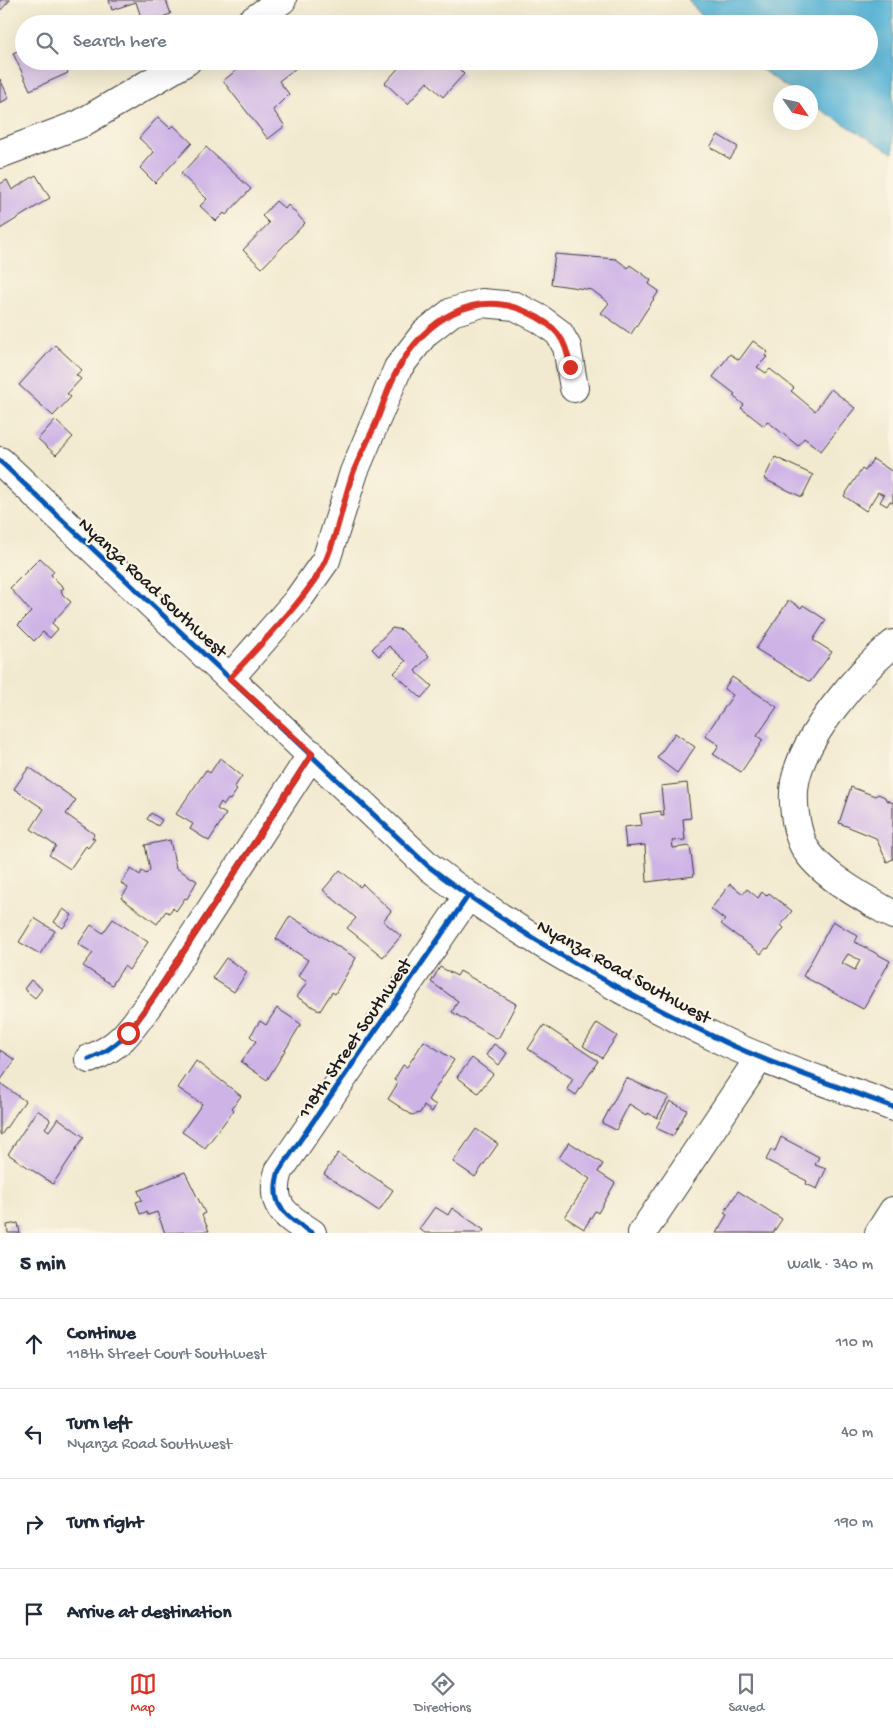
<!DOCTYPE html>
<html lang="en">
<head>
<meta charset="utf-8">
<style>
  :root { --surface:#fff; --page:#f2f2f3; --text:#1f2937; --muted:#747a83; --line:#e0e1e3; --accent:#d93025 }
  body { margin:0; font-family:"Gochi Hand",sans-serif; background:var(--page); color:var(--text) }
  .compass { position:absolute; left:773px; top:85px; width:45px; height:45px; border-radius:50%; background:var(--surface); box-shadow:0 5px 20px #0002; rotate:124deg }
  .stop { position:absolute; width:15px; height:15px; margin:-11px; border:4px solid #d93025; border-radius:50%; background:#fff }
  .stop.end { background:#d93025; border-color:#fff; box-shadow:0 1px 5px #0008 }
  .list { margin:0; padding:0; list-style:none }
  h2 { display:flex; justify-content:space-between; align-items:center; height:65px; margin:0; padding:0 20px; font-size:21px }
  h2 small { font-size:16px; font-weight:400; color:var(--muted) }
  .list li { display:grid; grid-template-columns:32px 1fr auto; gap:15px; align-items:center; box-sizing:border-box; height:90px; padding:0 20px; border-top:1px solid var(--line) }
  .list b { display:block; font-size:19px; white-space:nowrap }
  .list p { margin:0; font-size:16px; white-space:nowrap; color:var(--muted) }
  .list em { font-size:16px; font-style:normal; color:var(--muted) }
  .icon { flex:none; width:28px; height:28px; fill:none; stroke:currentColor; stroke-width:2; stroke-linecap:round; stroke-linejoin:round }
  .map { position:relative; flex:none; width:893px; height:1233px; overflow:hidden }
  .search { position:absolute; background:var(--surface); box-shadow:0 5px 20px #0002; left:15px; right:15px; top:15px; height:55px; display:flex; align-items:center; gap:12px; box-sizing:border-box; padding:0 18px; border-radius:28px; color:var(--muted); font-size:19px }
  .sheet { height:425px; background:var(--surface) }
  nav { display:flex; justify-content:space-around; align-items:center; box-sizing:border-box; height:70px; border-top:1px solid var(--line); background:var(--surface); font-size:14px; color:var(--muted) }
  nav a { display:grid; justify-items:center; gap:2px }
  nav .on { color:var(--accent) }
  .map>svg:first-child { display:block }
  .water { fill:#58b4d6; stroke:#3a6879 }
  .building { fill:#ceb3e7; fill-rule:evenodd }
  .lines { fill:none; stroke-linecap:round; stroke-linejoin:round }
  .minor-casing { stroke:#3c3b37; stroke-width:30 }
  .minor { stroke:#fff; stroke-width:28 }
  .cycleway-casing { stroke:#fcf5e5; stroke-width:8 }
  .cycleway { stroke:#0057b8; stroke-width:5 }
  .route { stroke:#d93025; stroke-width:6 }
  .labels { text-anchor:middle; stroke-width:4.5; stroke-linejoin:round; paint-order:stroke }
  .street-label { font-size:19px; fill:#1c1c1c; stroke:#fcf5e5 }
</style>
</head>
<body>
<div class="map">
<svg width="893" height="1233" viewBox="0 0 893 1233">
  <rect width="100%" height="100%" fill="#fcf5e5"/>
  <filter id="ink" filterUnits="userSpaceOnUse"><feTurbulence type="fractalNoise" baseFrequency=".02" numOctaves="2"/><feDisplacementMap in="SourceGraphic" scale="10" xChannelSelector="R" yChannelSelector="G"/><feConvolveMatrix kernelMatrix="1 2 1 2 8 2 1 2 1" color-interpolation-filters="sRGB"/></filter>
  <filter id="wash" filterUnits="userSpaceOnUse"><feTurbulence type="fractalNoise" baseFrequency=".0096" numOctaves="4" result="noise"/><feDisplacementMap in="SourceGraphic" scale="20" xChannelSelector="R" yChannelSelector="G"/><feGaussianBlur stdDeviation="1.12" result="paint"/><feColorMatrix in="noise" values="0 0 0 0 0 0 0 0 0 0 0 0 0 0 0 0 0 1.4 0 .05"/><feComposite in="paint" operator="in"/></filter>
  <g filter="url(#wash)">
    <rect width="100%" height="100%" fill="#f2ead0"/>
    <!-- water -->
    <path class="water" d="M688,0H893V153L811,104L810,92H794L749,61H869V24H709Z"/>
    <g id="blocks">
      <!-- building -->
      <g class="building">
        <path d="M0,0H10L0,11Z"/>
        <path d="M109,0H166L171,14L143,23L136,2L112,10Z"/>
        <path d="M24,48V61H63L68,73L30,90L13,53Z"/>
        <path d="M248,61H305L279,81L289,94L273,110L285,126L268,139L223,81Z"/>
        <path d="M405,61H451L464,74L443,97L427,82L408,104L385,83Z"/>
        <path d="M0,79L9,98L0,103Z"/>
        <path d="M158,117L170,128L173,125L192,143L155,183L140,168L154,152L139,138Z"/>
        <path d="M718,135L738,147L730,159L710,147Z"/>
        <path d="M206,147L251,189L226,215L224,213L216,221L200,206L207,199L181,174Z"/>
        <path d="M36,175L50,198L0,229V184L7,180L12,190Z"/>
        <path d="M276,201L285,209L288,205L305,223L262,268L243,250L269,223L262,216Z"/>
        <path d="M555,254L616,259L628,268L630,265L651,280L649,284L659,291L631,334L601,313L609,303L592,290L551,284Z"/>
        <path d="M753,341L768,352L765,356L767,357L757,367L766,373L770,369L794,388L791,391L815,411L831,389L855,408L821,451L804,438L798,446L767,421L764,426L741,408L744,405L733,396L735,394L713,377L730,354L739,360Z"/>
        <path d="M55,345L82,370L76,375L81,379L67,394L71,397L53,416L19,385Z"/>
        <path d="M55,420L73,437L56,455L38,439Z"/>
        <path d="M775,457L813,475L802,497L764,479Z"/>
        <path d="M873,459L893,472V503L890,501L887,506L880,502L884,495L878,492L866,511L844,496L862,469L865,471Z"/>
        <path d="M40,558L54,571L51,575L64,588L61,590L63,595L71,602L52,623L58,629L50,638L43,632L34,641L18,625L31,612L10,588Z"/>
        <path d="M789,600L801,608L803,605L826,620L813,640L832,652L810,682L756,649Z"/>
        <path d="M392,628L402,630L429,656L415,671L432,686L421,698L394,673L406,661L389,646L379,656L372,649Z"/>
        <path d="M732,677L777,707L757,736L763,740L741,772L713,754L719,745L705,736L733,695L724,689Z"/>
        <path d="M675,733L695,747L677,773L657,758Z"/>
        <path d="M220,758L242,776L234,788L237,790L230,800L228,799L224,805L221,802L217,809L226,814L209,841L190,829L193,824L176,814L206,770L210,773Z"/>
        <path d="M29,767L76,800L66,814L94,834L92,838L95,839L88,848L86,846L70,869L49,855L56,846L31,829L44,809L14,789Z"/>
        <path d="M687,783L691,818L683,819L685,840L672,841L673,848L690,846L694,876L647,882L645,845L626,847L624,827L642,825L640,814L661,811V816H664L661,786Z"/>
        <path d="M851,787L875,796L878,794L885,797L886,800L893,803V859L887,862L876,838L839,823Z"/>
        <path d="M151,813L162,820L158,826L147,819Z"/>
        <path d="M170,840L176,868L197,881L187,899L185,898L176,911L173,908L169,913L166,911L157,924L121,898L128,888L121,883L131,869L140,875L142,871L146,874L150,870L145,845Z"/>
        <path d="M340,870L360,887L363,884L391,911L383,921L401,936L383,957L347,928L356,918L323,890Z"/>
        <path d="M730,884L743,894L747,889L758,898L762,892L766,896L769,893L792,911L781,925L784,928L768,949L766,948L761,954L721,924L725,920L711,909Z"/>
        <path d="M63,909L72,915L63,928L54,922Z"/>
        <path d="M290,916L356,958L335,994L332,992L320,1011L297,997L307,982L298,976L308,960L276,939Z"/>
        <path d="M34,918L55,931L40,954L19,942Z"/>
        <path d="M113,919L148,942L129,970L124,966L112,985L83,966L93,953L78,944L91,925L103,933Z"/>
        <path d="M833,921L858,936L855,942L890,961L863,1009L803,976ZM848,954L860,960L855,970L842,963Z"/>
        <path d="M226,958L247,972L234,992L212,978Z"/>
        <path d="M440,967L457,976L460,971L516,1004L499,1037L496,1038L452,1012L458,1001L431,982Z"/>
        <path d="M31,980L42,989L35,998L24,989Z"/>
        <path d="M277,1008L301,1024L267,1080L241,1062L256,1041L250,1036L260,1021L266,1025Z"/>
        <path d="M597,1023L617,1036L602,1058L583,1046Z"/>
        <path d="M544,1025L598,1061L576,1095L567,1089L573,1079L528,1049Z"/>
        <path d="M424,1041L454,1060L428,1100L436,1105L432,1112L424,1106L420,1113L412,1115L388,1099L398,1083L394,1080L403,1065L407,1067Z"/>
        <path d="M494,1044L507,1053L499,1065L486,1055Z"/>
        <path d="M0,1050L15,1060L0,1081Z"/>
        <path d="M472,1058L493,1074L478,1093L457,1077Z"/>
        <path d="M196,1061L241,1096L232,1108L234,1110L205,1148L182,1132L202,1104L178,1088Z"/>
        <path d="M626,1078L669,1097L657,1118L648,1113L647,1115L629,1104L616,1130L602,1123Z"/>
        <path d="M0,1083L25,1101L1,1135L0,1134Z"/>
        <path d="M670,1101L687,1110L673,1136L656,1128Z"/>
        <path d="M37,1110L49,1118L50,1121L45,1128L49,1131L58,1118L84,1137L53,1184L8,1154Z"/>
        <path d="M476,1129L498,1144L475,1177L453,1162Z"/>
        <path d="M781,1137L819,1157L815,1165L826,1169L817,1189L806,1184L807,1181L766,1160L771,1150L775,1151Z"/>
        <path d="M569,1142L603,1164L598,1172L615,1183L598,1213L595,1211L584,1229L565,1217L590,1179L559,1158Z"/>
        <path d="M338,1153L393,1190L379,1211L324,1174Z"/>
        <path d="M185,1172L205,1213L202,1215L209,1231L165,1233L157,1212L148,1215L146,1212L140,1214L136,1202L142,1200L138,1191Z"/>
        <path d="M738,1191L782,1219L773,1233H716L727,1215L724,1213Z"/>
        <path d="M435,1207L448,1215L452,1208L484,1230L482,1233H425L419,1229Z"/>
        <path d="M18,1223L20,1233H8L7,1225Z"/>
      </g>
    </g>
  </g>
  <g filter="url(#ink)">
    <use href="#blocks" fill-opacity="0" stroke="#3c3b37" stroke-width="1"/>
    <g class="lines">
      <defs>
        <g id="minor">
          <path d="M248,24L282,0"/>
          <path d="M0,154L80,124L187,61"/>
          <path d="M0,461L428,866C521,937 622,993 727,1043C780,1068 838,1086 893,1107"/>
          <path d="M893,644C859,672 803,737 795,782C792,800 795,825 802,842C815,873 865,898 893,915"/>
          <path d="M230,678L297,601L326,560L354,472L398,368L425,333L452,312L482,303L515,306L540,319L559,333L567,347L574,388"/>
          <path d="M89,1059C124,1045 133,1026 154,997L312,754"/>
          <path d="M312,1233C286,1216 268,1206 279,1171L468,896"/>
          <path d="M642,1233L760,1057"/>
          <path d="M879,1233L893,1211"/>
        </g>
      </defs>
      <!-- minor casing -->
      <use href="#minor" class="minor-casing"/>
      <!-- minor -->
      <use href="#minor" class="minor"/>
      <defs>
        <g id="cycleway">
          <path d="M0,461L428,866C521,937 622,993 727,1043C780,1068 838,1086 893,1107"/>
          <path d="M89,1059C124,1045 133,1026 154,997L312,754"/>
          <path d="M312,1233C286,1216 268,1206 279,1171L468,896"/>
        </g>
      </defs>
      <!-- cycleway casing -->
      <use href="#cycleway" class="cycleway-casing"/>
      <!-- cycleway -->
      <use href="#cycleway" class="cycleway"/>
    </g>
  </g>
  <g class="lines" filter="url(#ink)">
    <!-- route -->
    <path class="route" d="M128,1033L154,997L312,754L230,678C258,646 309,597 326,560C338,533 343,501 353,473C359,457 368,441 375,425C383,406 388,386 398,369C425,320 475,287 529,313C556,326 566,338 570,367"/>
  </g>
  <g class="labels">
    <!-- street labels -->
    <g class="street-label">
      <text transform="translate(154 586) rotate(43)" y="7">Nyanza Road Southwest</text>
      <text transform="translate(625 970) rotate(29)" y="7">Nyanza Road Southwest</text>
      <text transform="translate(353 1037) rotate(-56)" y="7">118th Street Southwest</text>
    </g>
  </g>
</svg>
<svg class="compass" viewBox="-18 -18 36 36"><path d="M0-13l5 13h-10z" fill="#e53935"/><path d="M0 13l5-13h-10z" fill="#747a83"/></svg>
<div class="stop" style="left:128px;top:1033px"></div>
<div class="stop end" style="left:570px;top:367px"></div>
<div class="search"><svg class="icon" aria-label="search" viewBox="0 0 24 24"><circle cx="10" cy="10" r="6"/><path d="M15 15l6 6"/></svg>Search here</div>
</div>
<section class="sheet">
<h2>5 min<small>Walk · 340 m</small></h2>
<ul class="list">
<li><svg class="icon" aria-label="ahead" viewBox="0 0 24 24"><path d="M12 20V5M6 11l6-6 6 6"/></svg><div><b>Continue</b><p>118th Street Court Southwest</p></div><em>110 m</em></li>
<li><svg class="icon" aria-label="left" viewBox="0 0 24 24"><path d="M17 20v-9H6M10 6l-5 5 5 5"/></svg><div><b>Turn left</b><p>Nyanza Road Southwest</p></div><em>40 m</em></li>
<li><svg class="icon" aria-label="right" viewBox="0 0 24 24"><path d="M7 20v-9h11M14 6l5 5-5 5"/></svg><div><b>Turn right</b></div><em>190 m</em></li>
<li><svg class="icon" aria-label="arrive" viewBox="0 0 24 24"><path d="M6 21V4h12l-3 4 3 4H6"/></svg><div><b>Arrive at destination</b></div></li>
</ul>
</section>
<nav>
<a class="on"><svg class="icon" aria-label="map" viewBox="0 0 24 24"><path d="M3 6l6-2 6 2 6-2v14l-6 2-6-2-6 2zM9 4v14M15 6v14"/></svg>Map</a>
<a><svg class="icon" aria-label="directions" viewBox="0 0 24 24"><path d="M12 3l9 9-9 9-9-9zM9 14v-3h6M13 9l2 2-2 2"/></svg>Directions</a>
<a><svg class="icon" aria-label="saved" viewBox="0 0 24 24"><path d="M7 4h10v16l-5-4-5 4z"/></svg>Saved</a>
</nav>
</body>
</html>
